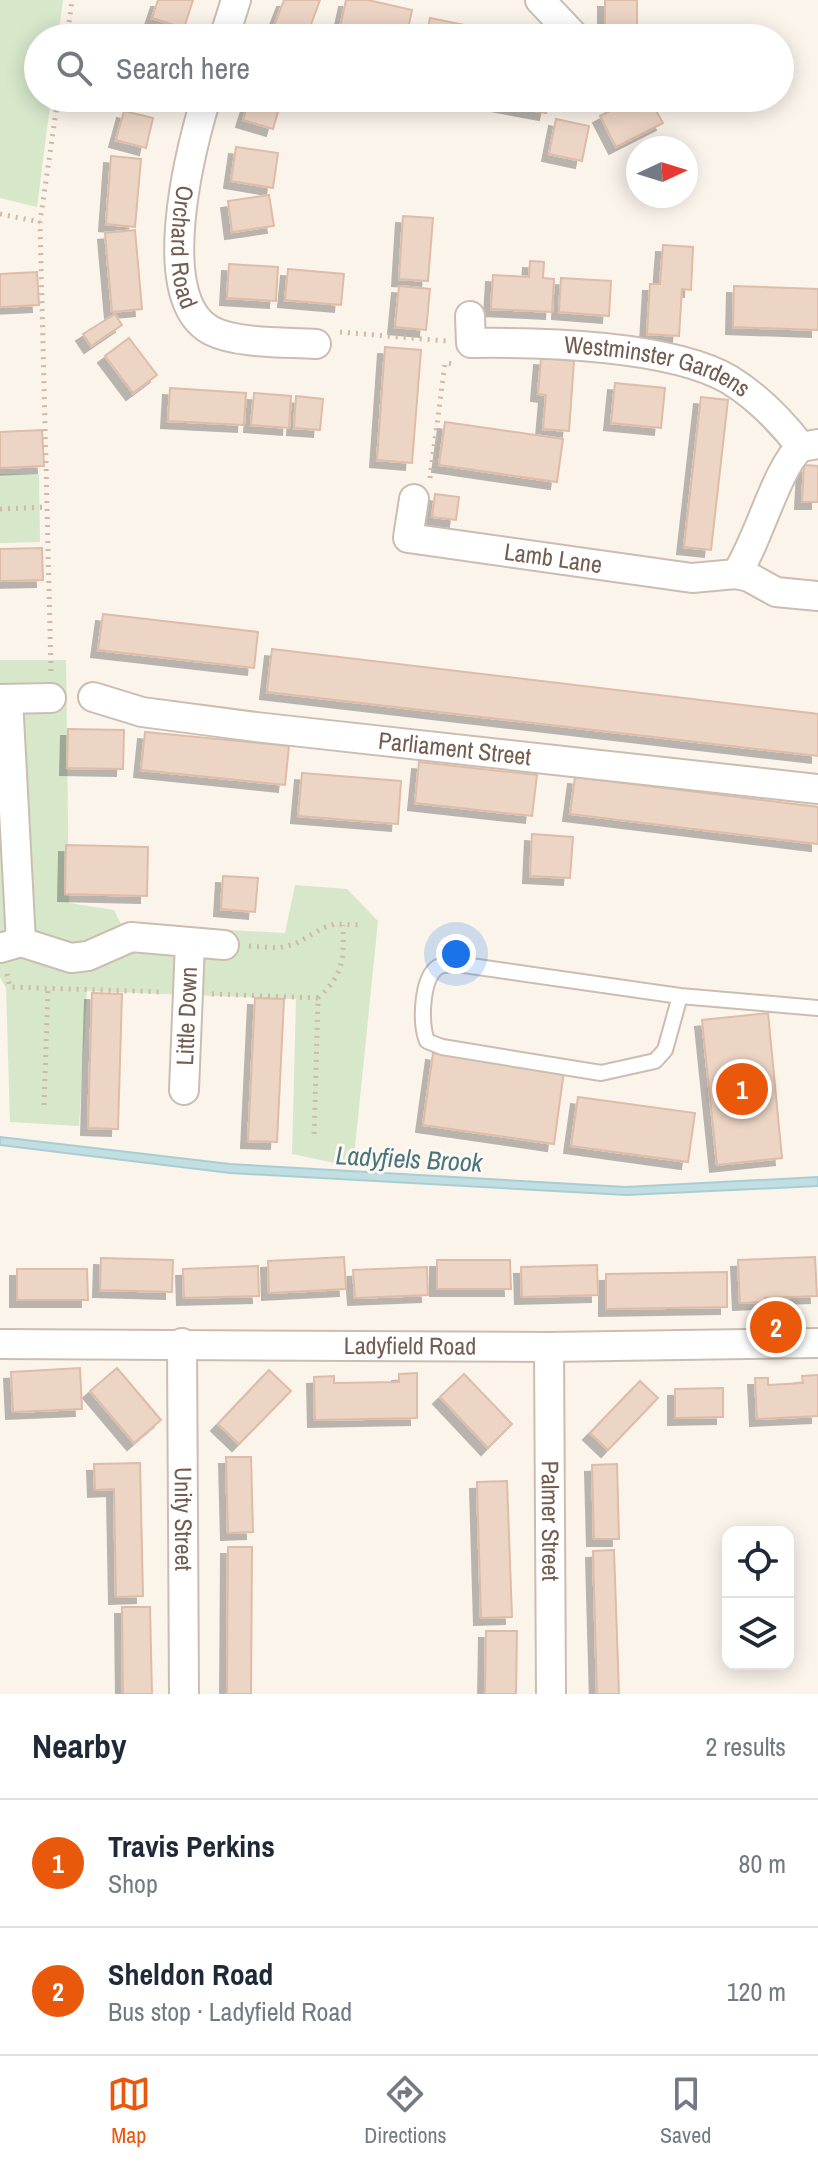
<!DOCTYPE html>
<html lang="en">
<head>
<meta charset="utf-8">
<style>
  :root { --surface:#fff; --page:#f6f6f7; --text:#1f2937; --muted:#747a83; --line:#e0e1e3; --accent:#ea580c }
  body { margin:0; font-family:"Archivo Narrow",sans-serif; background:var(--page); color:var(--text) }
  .controls { position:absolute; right:24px; bottom:24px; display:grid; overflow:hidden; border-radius:16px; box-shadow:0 4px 20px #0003 }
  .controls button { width:72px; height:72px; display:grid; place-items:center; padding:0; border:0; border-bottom:2px solid var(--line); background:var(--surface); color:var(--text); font:40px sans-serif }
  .compass { position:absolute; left:626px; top:136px; width:72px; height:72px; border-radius:50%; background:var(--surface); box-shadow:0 4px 20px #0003; rotate:86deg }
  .you { position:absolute; left:456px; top:954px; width:28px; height:28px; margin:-20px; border:6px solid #fff; border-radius:50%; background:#1a73e8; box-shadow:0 0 0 12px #1a73e833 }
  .badge { display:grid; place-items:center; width:52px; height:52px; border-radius:50%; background:var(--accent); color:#fff; font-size:26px; font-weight:700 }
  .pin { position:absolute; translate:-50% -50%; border:4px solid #fff; box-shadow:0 2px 8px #0006 }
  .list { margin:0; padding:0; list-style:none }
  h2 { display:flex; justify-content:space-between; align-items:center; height:104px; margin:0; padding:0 32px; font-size:34px }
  h2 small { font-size:26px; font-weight:400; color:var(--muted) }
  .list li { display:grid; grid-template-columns:52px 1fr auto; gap:24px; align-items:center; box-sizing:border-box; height:128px; padding:0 32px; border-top:2px solid var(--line) }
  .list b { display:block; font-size:30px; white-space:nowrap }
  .list p { margin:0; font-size:26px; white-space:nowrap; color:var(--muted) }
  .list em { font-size:26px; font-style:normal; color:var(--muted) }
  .icon { flex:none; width:44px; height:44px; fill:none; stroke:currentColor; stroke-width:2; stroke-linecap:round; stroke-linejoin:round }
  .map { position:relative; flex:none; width:818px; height:1694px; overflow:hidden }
  .search { position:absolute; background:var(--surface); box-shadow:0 4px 20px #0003; left:24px; right:24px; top:24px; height:88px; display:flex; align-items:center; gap:20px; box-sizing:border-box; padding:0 28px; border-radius:44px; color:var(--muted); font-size:30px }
  .sheet { height:360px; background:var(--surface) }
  nav { display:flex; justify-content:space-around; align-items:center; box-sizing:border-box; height:112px; border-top:2px solid var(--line); background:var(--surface); font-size:22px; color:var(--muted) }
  nav a { display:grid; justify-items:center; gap:4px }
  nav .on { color:var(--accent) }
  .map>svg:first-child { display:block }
  .green { fill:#d6e7ca }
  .water { fill:#c1dee3; stroke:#a8cdd3; stroke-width:2 }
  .building { fill:#edd5c5; stroke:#debca7; stroke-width:2; filter:url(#shadow) }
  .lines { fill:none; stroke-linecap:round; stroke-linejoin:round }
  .lane-casing { stroke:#ccbdb1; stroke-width:18 }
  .street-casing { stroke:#ccbdb1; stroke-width:32 }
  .path { stroke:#d2b8a8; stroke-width:5; stroke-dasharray:2 6; stroke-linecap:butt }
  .lane { stroke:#fff; stroke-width:14 }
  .street { stroke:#fff; stroke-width:28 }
  .labels { text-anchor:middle; stroke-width:6; stroke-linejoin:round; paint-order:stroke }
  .street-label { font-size:24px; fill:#735c50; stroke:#fdf8f1 }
  .water-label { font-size:26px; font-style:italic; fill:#48757d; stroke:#fdf8f1 }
</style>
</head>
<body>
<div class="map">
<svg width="818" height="1694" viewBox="0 0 818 1694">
  <defs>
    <filter id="shadow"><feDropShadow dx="-7" dy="7" stdDeviation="0" flood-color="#0004"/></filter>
  </defs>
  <rect width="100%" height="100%" fill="#fbf4eb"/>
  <!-- green -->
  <g class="green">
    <path d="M0,0H63L58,38H38V98H51L37,207L0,198Z"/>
    <path d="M0,474H39L40,542L0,543Z"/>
    <path d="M0,660H66L69,903L114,910L121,924L285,933L295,885L347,889L378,921L353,1167L292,1154L296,999L87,991L79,1126L10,1122L6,988L0,977Z"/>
  </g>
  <!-- water -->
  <path class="water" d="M0,1137L230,1164L626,1187L818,1177V1186L627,1195L230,1173L0,1145Z"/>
  <!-- building -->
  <g class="building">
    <path d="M158,0H193L184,28L152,18Z"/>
    <path d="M284,0H320L306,38H291L272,31Z"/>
    <path d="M346,0H368L412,10L406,38H365L339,32Z"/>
    <rect x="605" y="0" width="32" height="35"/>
    <path d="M430,18L499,32L497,38H426Z"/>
    <path d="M250,98H282L273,129L243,120Z"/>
    <path d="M493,98H549L546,113L492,103Z"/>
    <path d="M634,98H649L663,123L616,147L600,116Z"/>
    <path d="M124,111L153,118L146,148L116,140Z"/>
    <path d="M556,119L589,126L582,161L549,154Z"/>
    <path d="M236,147L278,153L273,188L231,181Z"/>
    <path d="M111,156L141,159L135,227L106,224Z"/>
    <path d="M269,195L274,226L232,232L228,201Z"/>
    <path d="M403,216L433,218L428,281L399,279Z"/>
    <path d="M135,230L142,309L112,312L105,233Z"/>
    <path d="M663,245L693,247L691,290L682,289L679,336L647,334L650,284H660Z"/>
    <path d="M530,261L544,262L543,278L554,279L552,312L491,309L493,275L529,277Z"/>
    <path d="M229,264L278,267L276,301L227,298Z"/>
    <path d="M288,269L344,274L341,305L285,300Z"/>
    <path d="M37,272L39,305L0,307V274Z"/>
    <path d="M561,278L611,281L609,316L559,312Z"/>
    <path d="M399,286L430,289L426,330L395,327Z"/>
    <path d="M734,286L818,289V330L733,327Z"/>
    <path d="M115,314L122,325L91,346L83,334Z"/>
    <path d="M129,338L157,375L133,393L105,356Z"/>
    <path d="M385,347L421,350L412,463L377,460Z"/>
    <path d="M541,358L574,361L569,431L543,429L546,395L538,394Z"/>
    <path d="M615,383L665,388L661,428L611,423Z"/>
    <path d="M170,388L246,393L244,425L168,421Z"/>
    <path d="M254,393L291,396L289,428L251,425Z"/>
    <path d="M296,396L323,399L320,430L294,428Z"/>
    <path d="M701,397L728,400L711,550L684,547Z"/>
    <path d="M445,422L563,439L557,482L439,465Z"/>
    <path d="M42,430L44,466L0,468V432Z"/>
    <path d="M804,465L818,466V502H802Z"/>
    <path d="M435,494L459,497L456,520L432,517Z"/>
    <path d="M42,548L43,580L0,581V549Z"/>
    <path d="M103,614L258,632L254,668L98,650Z"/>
    <path d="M272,649L818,714V756L267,692Z"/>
    <path d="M68,729L124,730L123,769L67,768Z"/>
    <path d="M145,732L289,746L285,785L141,770Z"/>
    <path d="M419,762L537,775L532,816L415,803Z"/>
    <path d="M302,773L401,781L398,824L298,816Z"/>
    <path d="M575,777L818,807V844L570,814Z"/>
    <path d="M532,834L573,837L570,878L530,876Z"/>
    <path d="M66,845L148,847L147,896L65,894Z"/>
    <path d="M223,876L258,878L255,912L221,909Z"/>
    <path d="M92,993L122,994L118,1129L88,1128Z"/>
    <path d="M255,998L284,999L277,1142L248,1141Z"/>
    <path d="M768,1013L782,1158L717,1165L702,1020Z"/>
    <path d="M433,1053L564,1071L554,1144L423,1125Z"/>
    <path d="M578,1097L695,1113L688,1162L571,1146Z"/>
    <path d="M344,1257L346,1289L269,1293L268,1261Z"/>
    <path d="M815,1257L817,1296L765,1298V1302L740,1303L738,1260Z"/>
    <path d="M101,1258L173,1260L172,1292L100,1290Z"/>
    <path d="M437,1260H510L511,1289H437Z"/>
    <path d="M597,1265L598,1295L522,1297L521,1267Z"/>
    <path d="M258,1266L259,1296L184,1298L183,1269Z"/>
    <path d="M427,1267L428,1295L355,1298L353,1270Z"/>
    <path d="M17,1269H87L88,1300H17Z"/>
    <path d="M727,1272V1307L606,1309V1274Z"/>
    <path d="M80,1368L82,1409L13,1412L11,1372Z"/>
    <path d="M117,1368L161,1420L134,1443L90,1391Z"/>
    <path d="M269,1370L291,1391L239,1444L218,1424Z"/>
    <path d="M417,1373V1418L315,1420L314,1377L334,1376V1383L399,1382V1374Z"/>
    <path d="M464,1374L512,1424L488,1448L440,1397Z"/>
    <path d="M818,1375V1416L757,1419L755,1378H768V1385L803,1383L802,1376Z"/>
    <path d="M640,1381L658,1398L608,1450L590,1433Z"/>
    <path d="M723,1388V1417L675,1418V1389Z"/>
    <path d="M226,1457H251L253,1532L228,1533Z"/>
    <path d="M140,1463L143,1596L116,1597L114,1489L95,1490L94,1464Z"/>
    <path d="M617,1464L619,1539H594L592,1465Z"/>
    <path d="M507,1481L512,1617L481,1618L477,1482Z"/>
    <path d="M228,1547H252L251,1694H227Z"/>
    <path d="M614,1550L619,1694H597L593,1551Z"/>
    <path d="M122,1607H150L152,1694H123Z"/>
    <path d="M486,1631H517L516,1694H485Z"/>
  </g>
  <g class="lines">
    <defs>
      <path id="lane" d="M680,996L665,1050L655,1061L601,1073L442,1047L427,1041C420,1024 421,978 438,967C443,964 451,965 457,964L680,996L818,1008"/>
      <g id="street">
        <path d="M540,0L576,38"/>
        <path d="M224,38L236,0"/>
        <path id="s1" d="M206,98C191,148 151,300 212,331C238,344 286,342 316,344"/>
        <path id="s2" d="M470,316L471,343C540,342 671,345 730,380C759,398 781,421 801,447L818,444"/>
        <path id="s3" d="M414,499L408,538L692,578L736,574C758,543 777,466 801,447"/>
        <path d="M736,574L749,577L776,592L818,596"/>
        <path id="s4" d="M93,697L142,712L256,727L818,789"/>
        <path d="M0,699L51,698"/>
        <path d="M21,942L71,958L88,956L131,937L224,945"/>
        <path d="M0,948L21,942L8,699"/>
        <path id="s5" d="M184,1090L190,943"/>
        <path id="s6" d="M182,1343L184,1694"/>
        <path id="s7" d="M0,1344L549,1347L818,1343"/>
        <path id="s8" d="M549,1347L551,1694"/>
      </g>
    </defs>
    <!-- lane casing -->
    <use href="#lane" class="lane-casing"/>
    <!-- street casing -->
    <use href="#street" class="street-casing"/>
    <!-- path -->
    <g class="path">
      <path d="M67,38L72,0"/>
      <path d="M0,214L40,222"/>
      <path d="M340,332L446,341"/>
      <path d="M430,478L445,363L455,364"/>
      <path d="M0,509L47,507"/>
      <path d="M51,671L40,222L58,98"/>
      <path d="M249,946L278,948L295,944L323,928L335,924L362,925"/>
      <path d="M7,974L10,987L162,992"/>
      <path d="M212,994L318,998L314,1139"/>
      <path d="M318,998C344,974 344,959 343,925"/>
      <path d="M44,1105L48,988"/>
    </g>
    <!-- lane -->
    <use href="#lane" class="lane"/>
    <!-- street -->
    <use href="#street" class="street"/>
  </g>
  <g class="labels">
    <!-- street labels -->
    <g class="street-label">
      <text dy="8" stroke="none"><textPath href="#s1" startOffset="152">Orchard Road</textPath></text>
      <text dy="8" stroke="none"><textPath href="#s2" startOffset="216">Westminster Gardens</textPath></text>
      <text dy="8" stroke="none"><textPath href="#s3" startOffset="186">Lamb Lane</textPath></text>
      <text dy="8" stroke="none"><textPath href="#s4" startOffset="366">Parliament Street</textPath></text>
      <text dy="8" stroke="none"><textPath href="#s5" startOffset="74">Little Down</textPath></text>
      <text dy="8" stroke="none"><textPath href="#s7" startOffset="410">Ladyfield Road</textPath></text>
      <text dy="8" stroke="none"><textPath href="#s6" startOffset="176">Unity Street</textPath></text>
      <text dy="8" stroke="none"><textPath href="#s8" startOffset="174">Palmer Street</textPath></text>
    </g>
    <!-- water labels -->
    <g class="water-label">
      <text transform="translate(409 1159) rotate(3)" y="9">Ladyfiels Brook</text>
    </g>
  </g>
</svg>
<div class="controls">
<button><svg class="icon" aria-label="locate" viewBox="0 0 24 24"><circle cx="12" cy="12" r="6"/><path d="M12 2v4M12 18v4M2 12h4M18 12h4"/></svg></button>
<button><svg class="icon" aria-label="layers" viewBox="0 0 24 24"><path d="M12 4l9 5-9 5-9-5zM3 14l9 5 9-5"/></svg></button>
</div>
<svg class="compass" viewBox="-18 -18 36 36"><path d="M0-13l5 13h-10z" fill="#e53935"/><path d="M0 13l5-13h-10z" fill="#747a83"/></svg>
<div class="you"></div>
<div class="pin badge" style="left:742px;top:1089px">1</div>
<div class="pin badge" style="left:776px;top:1327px">2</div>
<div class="search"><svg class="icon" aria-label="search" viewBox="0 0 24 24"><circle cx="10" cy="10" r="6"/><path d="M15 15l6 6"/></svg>Search here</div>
</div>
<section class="sheet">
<h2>Nearby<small>2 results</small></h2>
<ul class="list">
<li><span class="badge">1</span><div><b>Travis Perkins</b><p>Shop</p></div><em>80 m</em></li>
<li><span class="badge">2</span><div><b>Sheldon Road</b><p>Bus stop · Ladyfield Road</p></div><em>120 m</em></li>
</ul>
</section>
<nav>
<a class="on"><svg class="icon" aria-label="map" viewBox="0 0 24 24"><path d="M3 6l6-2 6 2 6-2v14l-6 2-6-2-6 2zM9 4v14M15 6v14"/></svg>Map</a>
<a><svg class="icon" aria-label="directions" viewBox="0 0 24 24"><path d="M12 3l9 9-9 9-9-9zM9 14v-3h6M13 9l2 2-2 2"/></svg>Directions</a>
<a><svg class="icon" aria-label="saved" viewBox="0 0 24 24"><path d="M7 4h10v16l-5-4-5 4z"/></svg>Saved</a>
</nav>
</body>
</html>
